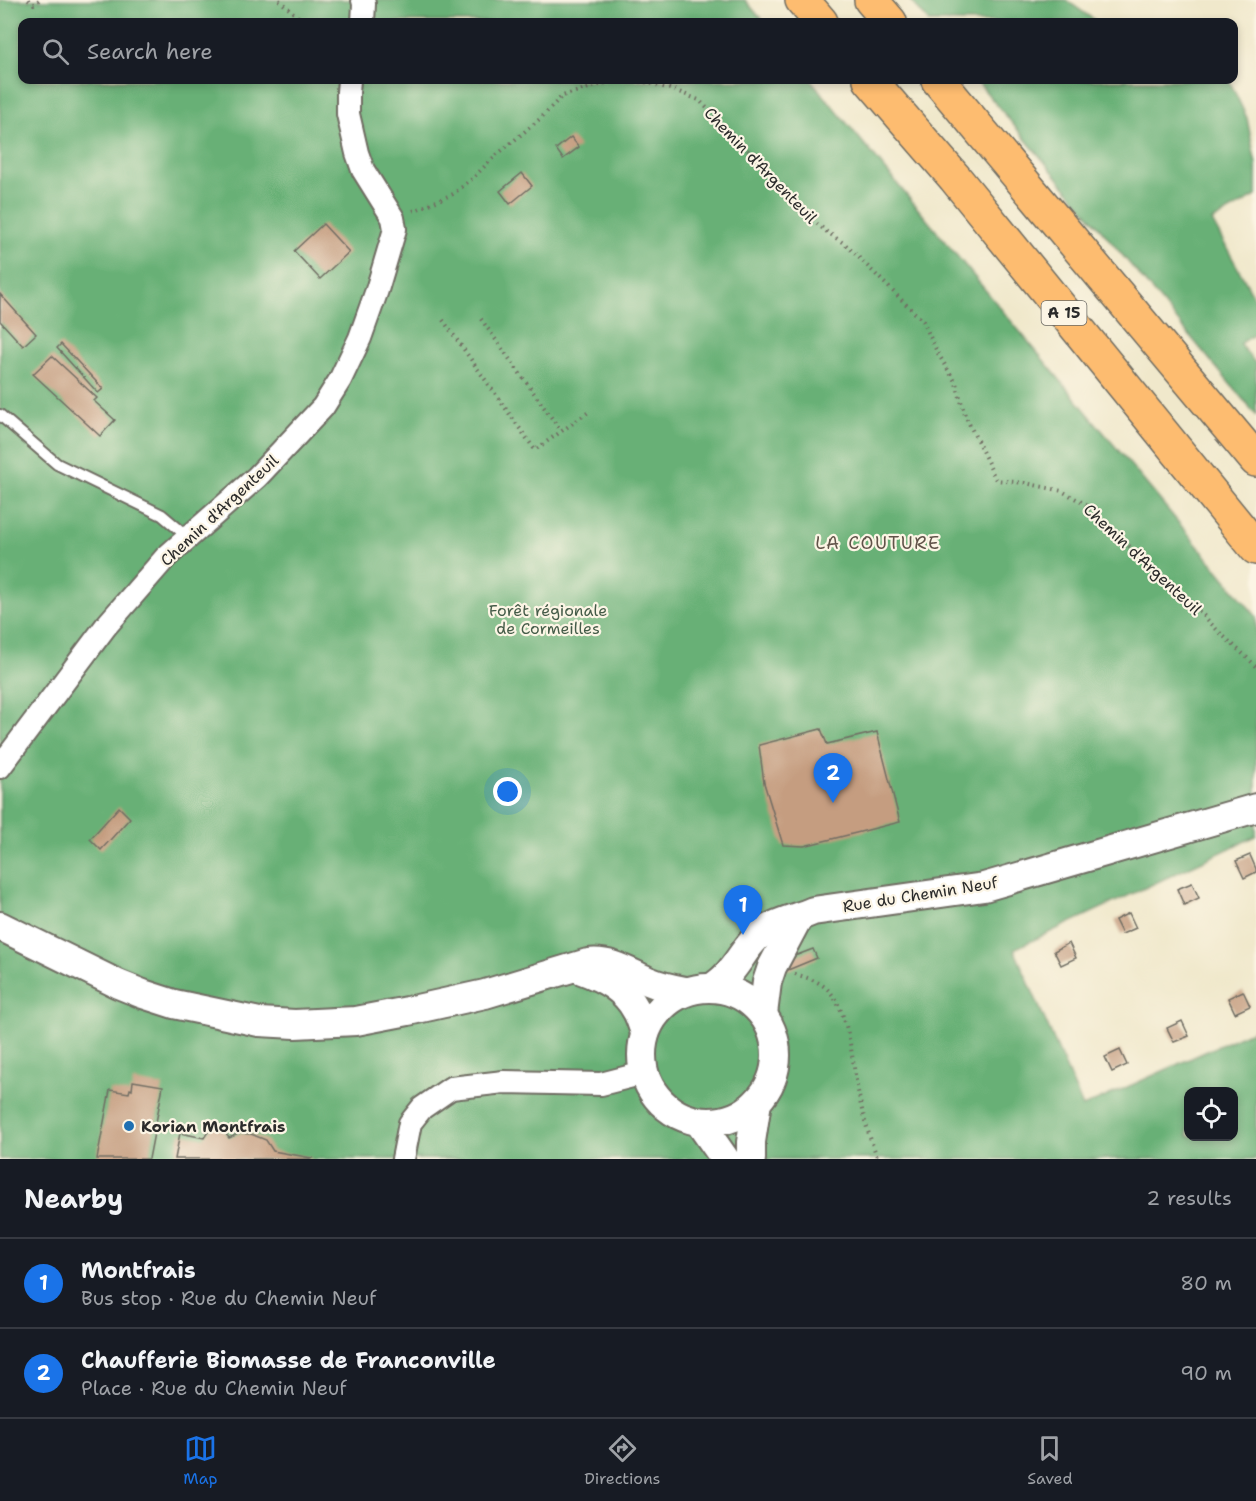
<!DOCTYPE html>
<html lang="en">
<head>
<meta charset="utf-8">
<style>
  :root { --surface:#171b24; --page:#20242c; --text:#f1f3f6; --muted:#9ea1a6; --line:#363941; --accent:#1a73e8 }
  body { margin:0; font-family:"Shantell Sans",sans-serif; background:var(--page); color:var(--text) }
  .controls { position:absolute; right:18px; bottom:18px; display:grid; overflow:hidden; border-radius:12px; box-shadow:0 3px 9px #0003 }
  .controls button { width:54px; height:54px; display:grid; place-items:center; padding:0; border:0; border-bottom:2px solid var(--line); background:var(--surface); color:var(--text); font:30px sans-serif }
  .you { position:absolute; left:508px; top:792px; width:21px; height:21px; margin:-15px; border:4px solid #fff; border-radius:50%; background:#1a73e8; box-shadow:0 0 0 9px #1a73e833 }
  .badge { display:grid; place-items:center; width:39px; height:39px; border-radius:50%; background:var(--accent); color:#fff; font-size:20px; font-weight:700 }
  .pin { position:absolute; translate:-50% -50px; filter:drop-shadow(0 2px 3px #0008) }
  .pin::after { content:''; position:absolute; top:32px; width:21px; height:18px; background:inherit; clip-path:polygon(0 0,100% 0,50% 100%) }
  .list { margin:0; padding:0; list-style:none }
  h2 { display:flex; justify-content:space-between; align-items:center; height:78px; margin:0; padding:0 24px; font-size:26px }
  h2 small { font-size:20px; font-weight:400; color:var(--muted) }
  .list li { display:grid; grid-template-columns:39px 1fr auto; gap:18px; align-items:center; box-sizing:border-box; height:90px; padding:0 24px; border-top:2px solid var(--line) }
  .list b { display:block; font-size:22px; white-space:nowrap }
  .list p { margin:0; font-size:20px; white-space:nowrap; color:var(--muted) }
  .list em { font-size:20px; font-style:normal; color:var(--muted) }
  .icon { flex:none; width:33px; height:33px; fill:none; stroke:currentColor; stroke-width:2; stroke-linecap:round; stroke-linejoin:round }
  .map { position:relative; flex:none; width:1256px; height:1159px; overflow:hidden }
  .search { position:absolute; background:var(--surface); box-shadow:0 3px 9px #0003; left:18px; right:18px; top:18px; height:66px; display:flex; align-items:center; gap:15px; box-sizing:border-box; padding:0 21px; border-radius:12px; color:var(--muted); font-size:22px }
  .sheet { height:258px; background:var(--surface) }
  nav { display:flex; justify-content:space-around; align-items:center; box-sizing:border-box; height:84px; border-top:2px solid var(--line); background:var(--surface); font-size:16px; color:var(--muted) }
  nav a { display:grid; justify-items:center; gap:3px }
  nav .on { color:var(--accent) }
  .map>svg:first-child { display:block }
  .forest { fill:#68b076; stroke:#4a6e50; stroke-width:1.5; fill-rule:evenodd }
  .building { fill:#c59d80 }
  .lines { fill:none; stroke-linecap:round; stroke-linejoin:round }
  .service-casing { stroke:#706d63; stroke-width:14 }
  .minor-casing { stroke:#706d63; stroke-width:26 }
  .tertiary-casing { stroke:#706d63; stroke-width:32 }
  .motorway-casing { stroke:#706d63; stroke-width:36 }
  .path { stroke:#706d63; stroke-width:4; stroke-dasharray:1.5 4.5; stroke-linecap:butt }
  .service { stroke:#fff; stroke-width:10 }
  .minor { stroke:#fff; stroke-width:22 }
  .tertiary { stroke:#fff; stroke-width:28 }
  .motorway { stroke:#fdbc70; stroke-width:33 }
  .poi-dot { fill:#1f6fb2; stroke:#fcf5e5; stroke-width:2 }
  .labels { text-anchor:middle; stroke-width:4.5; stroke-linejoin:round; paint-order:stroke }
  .shield { fill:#fcf5e5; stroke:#6a6863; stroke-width:1.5 }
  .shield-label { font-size:15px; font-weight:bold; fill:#2b2b2b }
  .street-label { font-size:16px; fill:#2b2b2b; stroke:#fcf5e5 }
  .park-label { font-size:16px; fill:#445b48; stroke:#fcf5e5 }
  .poi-label { font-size:16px; font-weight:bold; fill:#2b2b2b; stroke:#fcf5e5; text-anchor:start }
  .neighbourhood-label { font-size:18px; letter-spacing:1.5px; fill:#615349; stroke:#fcf5e5 }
</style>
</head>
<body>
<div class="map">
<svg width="1256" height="1159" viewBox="0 0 1256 1159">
  <rect width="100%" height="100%" fill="#fcf5e5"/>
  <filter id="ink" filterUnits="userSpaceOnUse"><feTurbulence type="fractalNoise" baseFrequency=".0167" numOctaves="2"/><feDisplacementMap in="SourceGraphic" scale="12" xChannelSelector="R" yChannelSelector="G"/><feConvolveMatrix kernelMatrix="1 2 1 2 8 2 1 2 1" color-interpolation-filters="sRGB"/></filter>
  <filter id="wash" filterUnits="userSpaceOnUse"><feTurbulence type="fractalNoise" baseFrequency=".008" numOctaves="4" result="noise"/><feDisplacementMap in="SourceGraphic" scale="24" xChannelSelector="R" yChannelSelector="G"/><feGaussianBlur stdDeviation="1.35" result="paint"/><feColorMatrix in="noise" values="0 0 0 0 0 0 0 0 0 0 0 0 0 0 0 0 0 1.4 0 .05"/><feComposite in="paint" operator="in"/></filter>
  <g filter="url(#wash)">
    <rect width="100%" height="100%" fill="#f0e8cb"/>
    <!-- forest -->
    <g class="forest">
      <path d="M0,0H745L764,22H22V80H811L1256,616V836L1014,949L1083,1107L1256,1029V1159H0ZM1188,1092H1234V1136H1188Z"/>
      <path d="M910,0H1066L1097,22H929Z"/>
      <path d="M976,80H1229L1247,118L1256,165V196L1212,221L1256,301V333L1240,344L1256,364V415Z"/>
    </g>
    <g id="blocks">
      <!-- building -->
      <g class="building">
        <path d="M571,137L579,147L563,159L556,149Z"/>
        <path d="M522,173L532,186L510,204L500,191Z"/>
        <path d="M323,224L349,252L320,279L294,251Z"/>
        <path d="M0,294L36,334L23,346L0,321Z"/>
        <path d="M61,344L103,389L98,393L57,348Z"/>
        <path d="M52,356L97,398L94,401L115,420L100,436L33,374Z"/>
        <path d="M821,729L827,744L877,732L900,822L804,846L783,845L764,783L759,745Z"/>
        <path d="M119,807L130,818L101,850L90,839Z"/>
        <path d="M1250,855L1256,869V872L1244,878L1236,861Z"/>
        <path d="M1192,883L1199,898L1184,905L1177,889Z"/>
        <path d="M1129,913L1136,928L1122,934L1115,920Z"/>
        <path d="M1069,943L1076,958L1061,965L1054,951Z"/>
        <path d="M813,949L817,958L788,970L784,960Z"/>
        <path d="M1243,991L1250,1006L1235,1013L1228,998Z"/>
        <path d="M1182,1021L1189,1036L1174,1042L1167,1028Z"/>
        <path d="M1120,1050L1127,1065L1112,1072L1105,1057Z"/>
        <path d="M133,1081L163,1086L149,1159H97L110,1090L129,1093L130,1089L132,1090Z"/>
        <path d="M218,1123L229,1138L240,1133L251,1134L266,1140L273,1151L312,1158L311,1159H175L180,1133L204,1138L209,1130Z"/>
      </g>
    </g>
  </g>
  <g filter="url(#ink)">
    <use href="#blocks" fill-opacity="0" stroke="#706d63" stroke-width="1.5"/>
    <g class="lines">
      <defs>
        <path id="service" d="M0,415L57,464L162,515L188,537"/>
        <g id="minor">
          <path d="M363,0L364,4L363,22"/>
          <path d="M0,767L106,626L166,557L257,477L323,407L340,380L360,338L377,290L395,229L393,218L363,170L357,153L348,114V92L349,80"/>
          <path d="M403,1159L410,1123L422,1108L451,1088L504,1082L601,1084L644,1073"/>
        </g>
        <g id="tertiary">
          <path d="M0,926L118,984L143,994L174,1004L217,1013L259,1022L295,1024L356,1021L408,1011L485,994L588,963C610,960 628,972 648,981C660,986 673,989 685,991"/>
          <path d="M582,970C604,978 625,989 636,1010C640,1016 642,1025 645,1032"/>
          <circle cx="709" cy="1055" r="67"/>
          <path d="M712,988C717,984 723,980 727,975C738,964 745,948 757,937C771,923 795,919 813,911L984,887L1256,808"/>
          <path d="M763,1014L767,982L772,967L798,918"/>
          <path d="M699,1122L725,1159"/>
          <path d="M751,1159V1142L757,1102"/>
        </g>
        <g id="motorway">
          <path d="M802,0L821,22"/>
          <path d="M871,0L890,22"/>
          <path d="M870,80L955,178L1256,548"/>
          <path d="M938,80L1256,460"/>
        </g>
      </defs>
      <!-- service casing -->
      <use href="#service" class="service-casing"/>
      <!-- minor casing -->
      <use href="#minor" class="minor-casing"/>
      <!-- tertiary casing -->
      <use href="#tertiary" class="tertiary-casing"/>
      <!-- motorway casing -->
      <use href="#motorway" class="motorway-casing"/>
      <!-- path -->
      <g class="path">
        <path d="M28,0L34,4L39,0"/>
        <path d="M279,0L298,17L301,22"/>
        <path d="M413,211L453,194L472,179L493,158L541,118L562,96L616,80L645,82L674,90L699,100L786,189L798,208L827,232L845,244L923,321L937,352L956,383L965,415L996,480L1025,483L1062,491L1085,504L1168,583L1192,603L1218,631L1256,666"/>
        <path d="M481,319L561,431"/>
        <path d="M443,320L535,450L590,411"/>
        <path d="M795,974C808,978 822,982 831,993C851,1019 852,1065 859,1096C863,1117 870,1139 878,1159"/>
      </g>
      <!-- service -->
      <use href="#service" class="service"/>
      <!-- minor -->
      <use href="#minor" class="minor"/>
      <!-- tertiary -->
      <use href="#tertiary" class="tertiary"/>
      <!-- motorway -->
      <use href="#motorway" class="motorway"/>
    </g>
  </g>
  <!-- markers -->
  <circle class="poi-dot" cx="129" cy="1126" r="6"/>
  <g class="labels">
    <!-- shield labels -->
    <rect class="shield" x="1041.5" y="301" width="45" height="24" rx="4.5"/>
    <g class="shield-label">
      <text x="1064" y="318">A 15</text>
    </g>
    <!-- street labels -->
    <g class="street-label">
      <text transform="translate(761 165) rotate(46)" y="6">Chemin d'Argenteuil</text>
      <text transform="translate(219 510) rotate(-43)" y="6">Chemin d'Argenteuil</text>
      <text transform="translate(1143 559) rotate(43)" y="6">Chemin d'Argenteuil</text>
      <text transform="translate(920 894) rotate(-9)" y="6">Rue du Chemin Neuf</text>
    </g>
    <!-- park labels -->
    <g class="park-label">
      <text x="548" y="616">Forêt régionale<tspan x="548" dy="18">de Cormeilles</tspan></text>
    </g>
    <!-- poi labels -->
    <g class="poi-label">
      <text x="141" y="1132">Korian Montfrais</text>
    </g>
    <!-- neighbourhood labels -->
    <g class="neighbourhood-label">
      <text x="878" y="549">LA COUTURE</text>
    </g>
  </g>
</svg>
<div class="controls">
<button><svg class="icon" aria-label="locate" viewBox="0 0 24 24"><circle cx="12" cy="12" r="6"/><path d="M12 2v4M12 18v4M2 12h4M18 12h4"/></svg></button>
</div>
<div class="you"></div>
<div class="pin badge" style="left:743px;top:935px">1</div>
<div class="pin badge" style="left:833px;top:803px">2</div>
<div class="search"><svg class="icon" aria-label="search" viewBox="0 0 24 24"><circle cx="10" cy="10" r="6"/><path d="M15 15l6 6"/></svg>Search here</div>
</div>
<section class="sheet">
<h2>Nearby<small>2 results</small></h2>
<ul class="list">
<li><span class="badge">1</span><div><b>Montfrais</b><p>Bus stop · Rue du Chemin Neuf</p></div><em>80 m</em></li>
<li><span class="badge">2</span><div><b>Chaufferie Biomasse de Franconville</b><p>Place · Rue du Chemin Neuf</p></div><em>90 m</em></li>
</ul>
</section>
<nav>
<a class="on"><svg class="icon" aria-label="map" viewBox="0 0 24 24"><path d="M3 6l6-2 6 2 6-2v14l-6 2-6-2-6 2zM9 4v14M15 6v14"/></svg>Map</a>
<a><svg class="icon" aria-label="directions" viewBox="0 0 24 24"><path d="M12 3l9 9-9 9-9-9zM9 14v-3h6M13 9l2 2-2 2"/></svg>Directions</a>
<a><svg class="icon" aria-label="saved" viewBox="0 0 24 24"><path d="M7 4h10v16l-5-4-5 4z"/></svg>Saved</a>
</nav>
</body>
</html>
